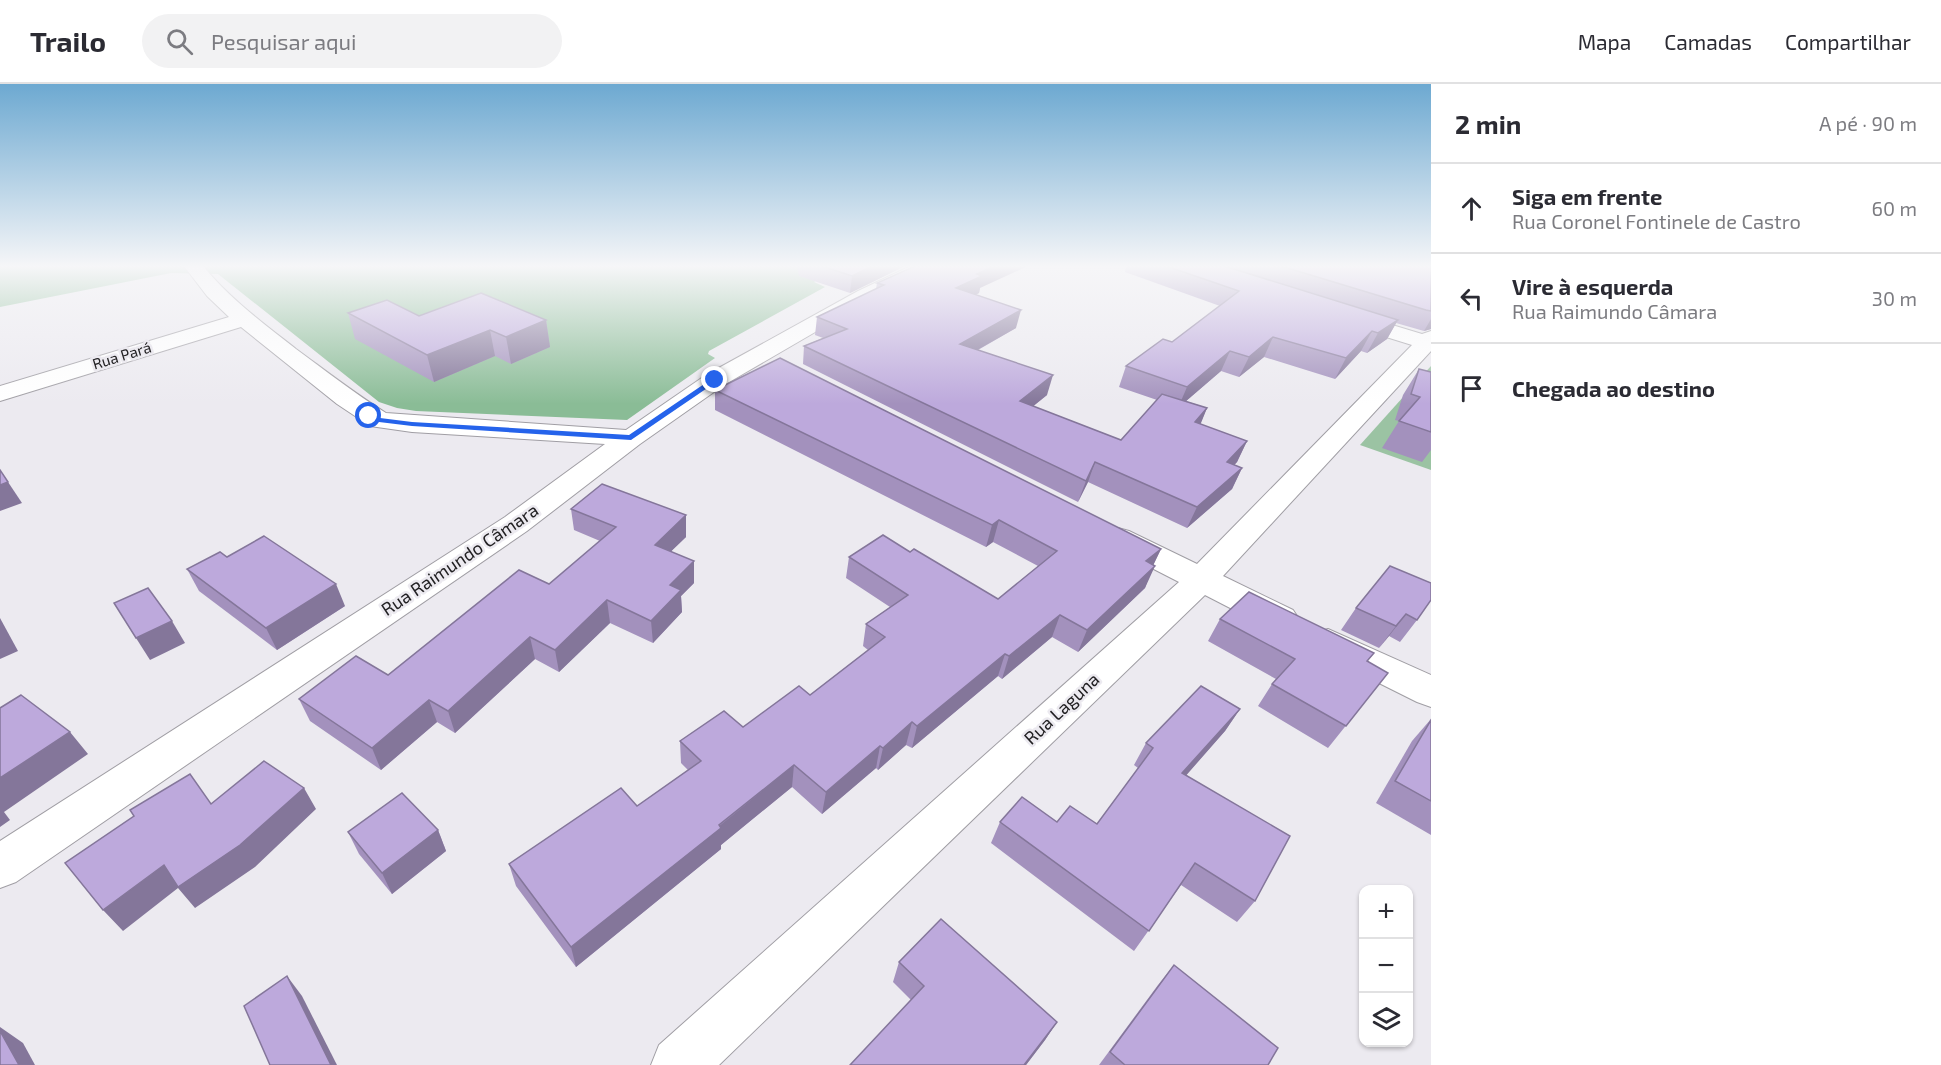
<!DOCTYPE html>
<html lang="pt">
<head>
<meta charset="utf-8">
<style>
  :root { --surface:#fff; --page:#f2f2f3; --text:#2b2b33; --muted:#7c7c81; --line:#e1e1e2 }
  body { margin:0; font-family:"Exo 2",sans-serif; background:var(--page); color:var(--text) }
  .controls { position:absolute; right:18px; bottom:18px; display:grid; overflow:hidden; border-radius:12px; box-shadow:0 2px 4px #0004 }
  .controls button { width:54px; height:54px; display:grid; place-items:center; padding:0; border:0; border-bottom:2px solid var(--line); background:var(--surface); color:var(--text); font:30px sans-serif }
  .stop { position:absolute; width:18px; height:18px; margin:-14px; border:4px solid #2563eb; border-radius:50%; background:#fff }
  .stop.end { background:#2563eb; border-color:#fff; box-shadow:0 2px 6px #0008 }
  .list { margin:0; padding:0; list-style:none }
  h2 { display:flex; justify-content:space-between; align-items:center; height:78px; margin:0; padding:0 24px; font-size:26px }
  h2 small { font-size:20px; font-weight:400; color:var(--muted) }
  .list li { display:grid; grid-template-columns:39px 1fr auto; gap:18px; align-items:center; box-sizing:border-box; height:90px; padding:0 24px; border-top:2px solid var(--line) }
  .list b { display:block; font-size:22px; white-space:nowrap }
  .list p { margin:0; font-size:20px; white-space:nowrap; color:var(--muted) }
  .list em { font-size:20px; font-style:normal; color:var(--muted) }
  .icon { flex:none; width:33px; height:33px; fill:none; stroke:currentColor; stroke-width:2; stroke-linecap:round; stroke-linejoin:round }
  .map { position:relative; flex:none; width:1431px; height:981px; overflow:hidden }
  header { display:flex; align-items:center; gap:36px; box-sizing:border-box; height:84px; padding:0 30px; background:var(--surface); border-bottom:2px solid var(--line) }
  header strong { font-size:28px }
  nav { display:flex; gap:33px; margin-inline-start:auto; font-size:21px }
  .search { width:420px; height:54px; background:var(--page); display:flex; align-items:center; gap:15px; box-sizing:border-box; padding:0 21px; border-radius:33px; color:var(--muted); font-size:22px }
  main { display:flex }
  aside { flex:1; background:var(--surface) }
  .map>svg:first-child { display:block }
  .green { fill:#9bc3a3 }
  .forest { fill:#8abc96 }
  .lines { fill:none; stroke-linecap:round; stroke-linejoin:round }
  .minor-casing { stroke:#a09ea4; stroke-width:2 }
  .minor { fill:#fff; fill-rule:evenodd }
  .wall { fill:#a391bd }
  .shaded-wall { fill:#84769a }
  .building { fill:#bda9dc; stroke:#84769a; stroke-width:1.5 }
  .route { fill:#2563eb }
  .labels { text-anchor:middle; stroke-width:5; stroke-linejoin:round; paint-order:stroke }
  .far-street-label { font-size:15px; fill:#222123; stroke:#eceaf0 }
  .street-label { font-size:18px; fill:#222123; stroke:#eceaf0 }
</style>
</head>
<body>
<header>
<strong>Trailo</strong>
<div class="search"><svg class="icon" aria-label="search" viewBox="0 0 24 24"><circle cx="10" cy="10" r="6"/><path d="M15 15l6 6"/></svg>Pesquisar aqui</div>
<nav><a>Mapa</a><a>Camadas</a><a>Compartilhar</a></nav>
</header>
<main>
<div class="map">
<svg width="1431" height="981" viewBox="0 0 1431 981">
  <rect width="100%" height="100%" fill="#eceaf0"/>
  <!-- green -->
  <path class="green" d="M1431,282V386L1360,361Z"/>
  <!-- forest -->
  <path class="forest" d="M0,182H839L814,198L825,203L709,267L708,270L715,274L627,336L416,327L397,324L379,318L218,190L171,189L0,223Z"/>
  <g class="lines">
    <defs>
      <g id="minor">
        <path d="M184,182H203C230,215 263,239 296,265C326,287 354,309 386,329L626,346L706,291L858,207L911,182H937L935,186L872,215L724,301L640,360L527,447L16,798L0,804V757L505,433L605,360L412,348L370,342L337,320L241,243L0,317V302L229,233L207,212Z"/>
        <path d="M1349,228L1422,250L1431,247V267L1223,492L1293,526L1299,535L1293,544L1281,547L1269,544L1205,511L719,981H651L659,961L1179,498L1107,461L1102,454L1107,447L1118,444L1129,447L1197,480L1412,261L1341,239L1338,234L1341,229Z"/>
        <path d="M1328,545L1431,591V623L1417,618L1315,567L1310,558L1315,549Z"/>
      </g>
    </defs>
    <!-- minor casing -->
    <use href="#minor" class="minor-casing"/>
    <!-- minor -->
    <use href="#minor" class="minor"/>
  </g>
  <!-- wall -->
  <g class="wall">
    <path d="M797,182H905L850,209L799,192Z"/>
    <path d="M1126,182H1431V245L1424,247L1396,239L1387,255L1367,269L1361,267L1335,295L1264,273L1239,293L1221,287L1186,317L1207,324L1200,340L1247,357L1237,378L1234,381L1242,384L1232,405L1187,444L1088,398L1078,418L803,280L804,262L823,254L815,251L817,233L876,205L877,199L980,204L979,209L975,211L1016,244L978,266L1047,311L1033,322L1121,356L1157,316L1119,303L1126,282L1172,258L1220,222L1125,188Z"/>
    <path d="M348,229L546,236L550,263L511,280L495,272L434,298L355,255Z"/>
    <path d="M1419,285L1431,288V366L1422,378L1382,364L1399,337L1395,336L1403,311Z"/>
    <path d="M715,306L1161,465L1153,481L1145,504L1078,568L1052,553L1002,595L998,592L912,664L906,661L878,686L876,684L822,730L792,703L721,761V765L576,883L516,802L509,780L637,722L688,686L681,679L680,657L743,643L810,611L868,566L863,562L866,540L890,523L846,494L849,473L910,468L998,515L1038,482L993,458L986,463L715,326Z"/>
    <path d="M571,425L686,453L671,467L694,499L681,512L682,528L653,559L610,539L559,588L535,575L455,649L437,638L381,686L310,637L299,615L388,591L549,500L600,457L574,446Z"/>
    <path d="M1390,482L1417,536L1400,558L1389,552L1379,564L1341,546L1356,524Z"/>
    <path d="M187,485L345,522L277,566L199,507Z"/>
    <path d="M1220,535L1374,569L1367,578L1388,589L1328,664L1258,622L1272,600L1276,595L1208,557Z"/>
    <path d="M1240,625L1225,647L1186,691L1255,817L1237,838L1181,801L1134,867L991,759L1000,738H1057L1097,740L1138,684L1134,681L1146,659Z"/>
    <path d="M1431,635V751L1376,719L1412,657Z"/>
    <path d="M438,746L446,767L392,810L359,770L348,748Z"/>
    <path d="M899,878L1057,938L1045,956L1026,981H850L911,916L893,898Z"/>
    <path d="M1174,881L1268,981H1099L1158,901Z"/>
  </g>
  <!-- shaded-wall -->
  <g class="shaded-wall">
    <path d="M872,182H905L850,209L852,192Z"/>
    <path d="M994,182H1028L980,204L979,209L952,222L956,204L977,190Z"/>
    <path d="M1021,226L1016,244L956,278L960,260Z"/>
    <path d="M1431,235V245L1424,247Z"/>
    <path d="M546,236L550,263L511,280L506,253Z"/>
    <path d="M1398,236L1387,255L1367,269L1378,249Z"/>
    <path d="M490,246L495,272L434,298L427,271Z"/>
    <path d="M1372,247L1361,267L1335,295L1346,274Z"/>
    <path d="M1273,253L1264,273L1239,293L1249,273Z"/>
    <path d="M1230,267L1221,287L1178,324L1187,303Z"/>
    <path d="M1053,291L1047,311L1015,337L1020,317Z"/>
    <path d="M1207,324L1199,344L1195,338Z"/>
    <path d="M1247,357L1237,378L1217,399L1227,378Z"/>
    <path d="M1095,378L1088,398L1078,418L1086,397Z"/>
    <path d="M1242,384L1232,405L1187,444L1197,423Z"/>
    <path d="M8,398L22,419L0,427V401Z"/>
    <path d="M686,431V453L656,482L655,461Z"/>
    <path d="M999,436L993,458L986,463L992,441Z"/>
    <path d="M1161,465L1151,486L1155,482L1145,504L1078,568L1087,546L1146,477Z"/>
    <path d="M694,477V499L681,512L682,528L653,559L651,537L670,501Z"/>
    <path d="M336,500L345,522L277,566L266,544Z"/>
    <path d="M607,516L610,539L559,588L555,566Z"/>
    <path d="M1406,530L1389,552L1379,564L1396,542Z"/>
    <path d="M1060,531L1052,553L1002,595L1009,572Z"/>
    <path d="M0,534L18,567L0,575Z"/>
    <path d="M172,537L185,559L150,576L136,554Z"/>
    <path d="M530,553L535,575L455,649L448,627Z"/>
    <path d="M1005,570L998,592L912,664L917,642Z"/>
    <path d="M429,616L437,638L381,686L372,664Z"/>
    <path d="M1240,625L1225,647L1169,711L1182,689Z"/>
    <path d="M912,638L906,661L878,686L883,664Z"/>
    <path d="M70,648L88,670L4,728L10,736L0,743V694Z"/>
    <path d="M880,662L876,684L822,730L826,708Z"/>
    <path d="M794,681L792,703L721,761V765L576,883L571,863Z"/>
    <path d="M304,704L316,725L255,783L195,824L178,804L123,847L103,826L164,781Z"/>
    <path d="M438,746L446,767L392,810L382,789Z"/>
    <path d="M287,892L302,912L337,981H331Z"/>
    <path d="M1057,938L1045,956L1026,981H1024Z"/>
    <path d="M0,943L23,959L35,981H19L0,947Z"/>
  </g>
  <!-- building -->
  <g class="building">
    <path d="M822,182H872L852,192Z"/>
    <path d="M915,182H994L977,190L982,192L956,204L1021,226L960,260L1053,291L1020,317L1121,356L1162,310L1207,324L1195,338L1247,357L1227,378L1242,384L1197,423L1095,378L1086,397L804,262L847,245L817,233L884,201L877,199Z"/>
    <path d="M1166,182H1224L1398,236L1378,249L1372,247L1346,274L1273,253L1249,273L1230,267L1187,303L1126,282L1163,255L1172,258L1239,207Z"/>
    <path d="M1281,182H1431V227L1426,226Z"/>
    <path d="M481,209L546,236L506,253L490,246L427,271L348,229L387,216L419,232Z"/>
    <path d="M780,274L1161,465L1146,477L1155,482L1087,546L1060,531L1009,572L1005,570L917,642L912,638L883,664L880,662L826,708L794,681L719,741L721,744L571,863L509,780L621,704L637,722L701,677L680,657L724,627L743,643L799,602L810,611L885,553L866,540L908,511L849,473L883,451L910,468L914,465L998,515L1057,467L999,436L992,441L715,306Z"/>
    <path d="M1419,285L1431,288V348L1399,337L1420,313L1411,310Z"/>
    <path d="M0,386L8,398L0,401Z"/>
    <path d="M602,400L686,431L655,461L694,477L670,501L681,506L651,537L607,516L555,566L530,553L448,627L429,616L372,664L299,615L356,572L388,591L519,486L549,500L616,443L571,425Z"/>
    <path d="M264,452L336,500L266,544L187,485L220,468L227,473Z"/>
    <path d="M1390,482L1431,499V516L1417,536L1406,530L1396,542L1356,524Z"/>
    <path d="M148,504L172,537L136,554L114,519Z"/>
    <path d="M1249,508L1374,569L1367,577L1388,589L1346,642L1272,600L1295,575L1220,535Z"/>
    <path d="M1201,602L1240,625L1182,689L1290,752L1255,817L1195,779L1149,847L1000,738L1022,713L1057,738L1070,722L1097,740L1153,664L1146,659Z"/>
    <path d="M21,611L70,648L0,694V624Z"/>
    <path d="M1431,636V717L1395,697Z"/>
    <path d="M264,677L304,704L240,761L178,803L164,781L103,826L65,779L134,732L130,726L190,690L211,720Z"/>
    <path d="M402,709L438,746L382,789L348,748Z"/>
    <path d="M941,835L1057,938L1024,981H850L924,902L899,878Z"/>
    <path d="M1174,881L1278,964L1268,981H1125L1110,968Z"/>
    <path d="M287,892L331,981H270L244,922Z"/>
    <path d="M0,947L19,981H0Z"/>
  </g>
  <!-- sky -->
  <linearGradient id="sky" x2="0" y2="1"><stop stop-color="#6da9d1"/><stop offset="0.57" stop-color="#f6f6f8"/><stop offset="1" stop-color="#f6f6f8" stop-opacity="0"/></linearGradient>
  <rect width="1431" height="320" fill="url(#sky)"/>
  <!-- route -->
  <path class="route" d="M713,294L719,296L631,356L412,342L379,338L365,332L369,329L380,334L412,338L629,351Z"/>
  <g class="labels">
    <!-- far-street labels -->
    <g class="far-street-label">
      <text transform="translate(122 272) rotate(-17)" y="5">Rua Pará</text>
    </g>
    <!-- street labels -->
    <g class="street-label">
      <text transform="translate(460 476) rotate(-34)" y="6">Rua Raimundo Câmara</text>
      <text transform="translate(1062 625) rotate(-43)" y="6">Rua Laguna</text>
    </g>
  </g>
</svg>
<div class="controls">
<button>+</button>
<button>−</button>
<button><svg class="icon" aria-label="layers" viewBox="0 0 24 24"><path d="M12 4l9 5-9 5-9-5zM3 14l9 5 9-5"/></svg></button>
</div>
<div class="stop" style="left:369px;top:332px"></div>
<div class="stop end" style="left:715px;top:296px"></div>
</div>
<aside>
<h2>2 min<small>A pé · 90 m</small></h2>
<ul class="list">
<li><svg class="icon" aria-label="ahead" viewBox="0 0 24 24"><path d="M12 20V5M6 11l6-6 6 6"/></svg><div><b>Siga em frente</b><p>Rua Coronel Fontinele de Castro</p></div><em>60 m</em></li>
<li><svg class="icon" aria-label="left" viewBox="0 0 24 24"><path d="M17 20v-9H6M10 6l-5 5 5 5"/></svg><div><b>Vire à esquerda</b><p>Rua Raimundo Câmara</p></div><em>30 m</em></li>
<li><svg class="icon" aria-label="arrive" viewBox="0 0 24 24"><path d="M6 21V4h12l-3 4 3 4H6"/></svg><div><b>Chegada ao destino</b></div></li>
</ul>
</aside>
</main>
</body>
</html>
